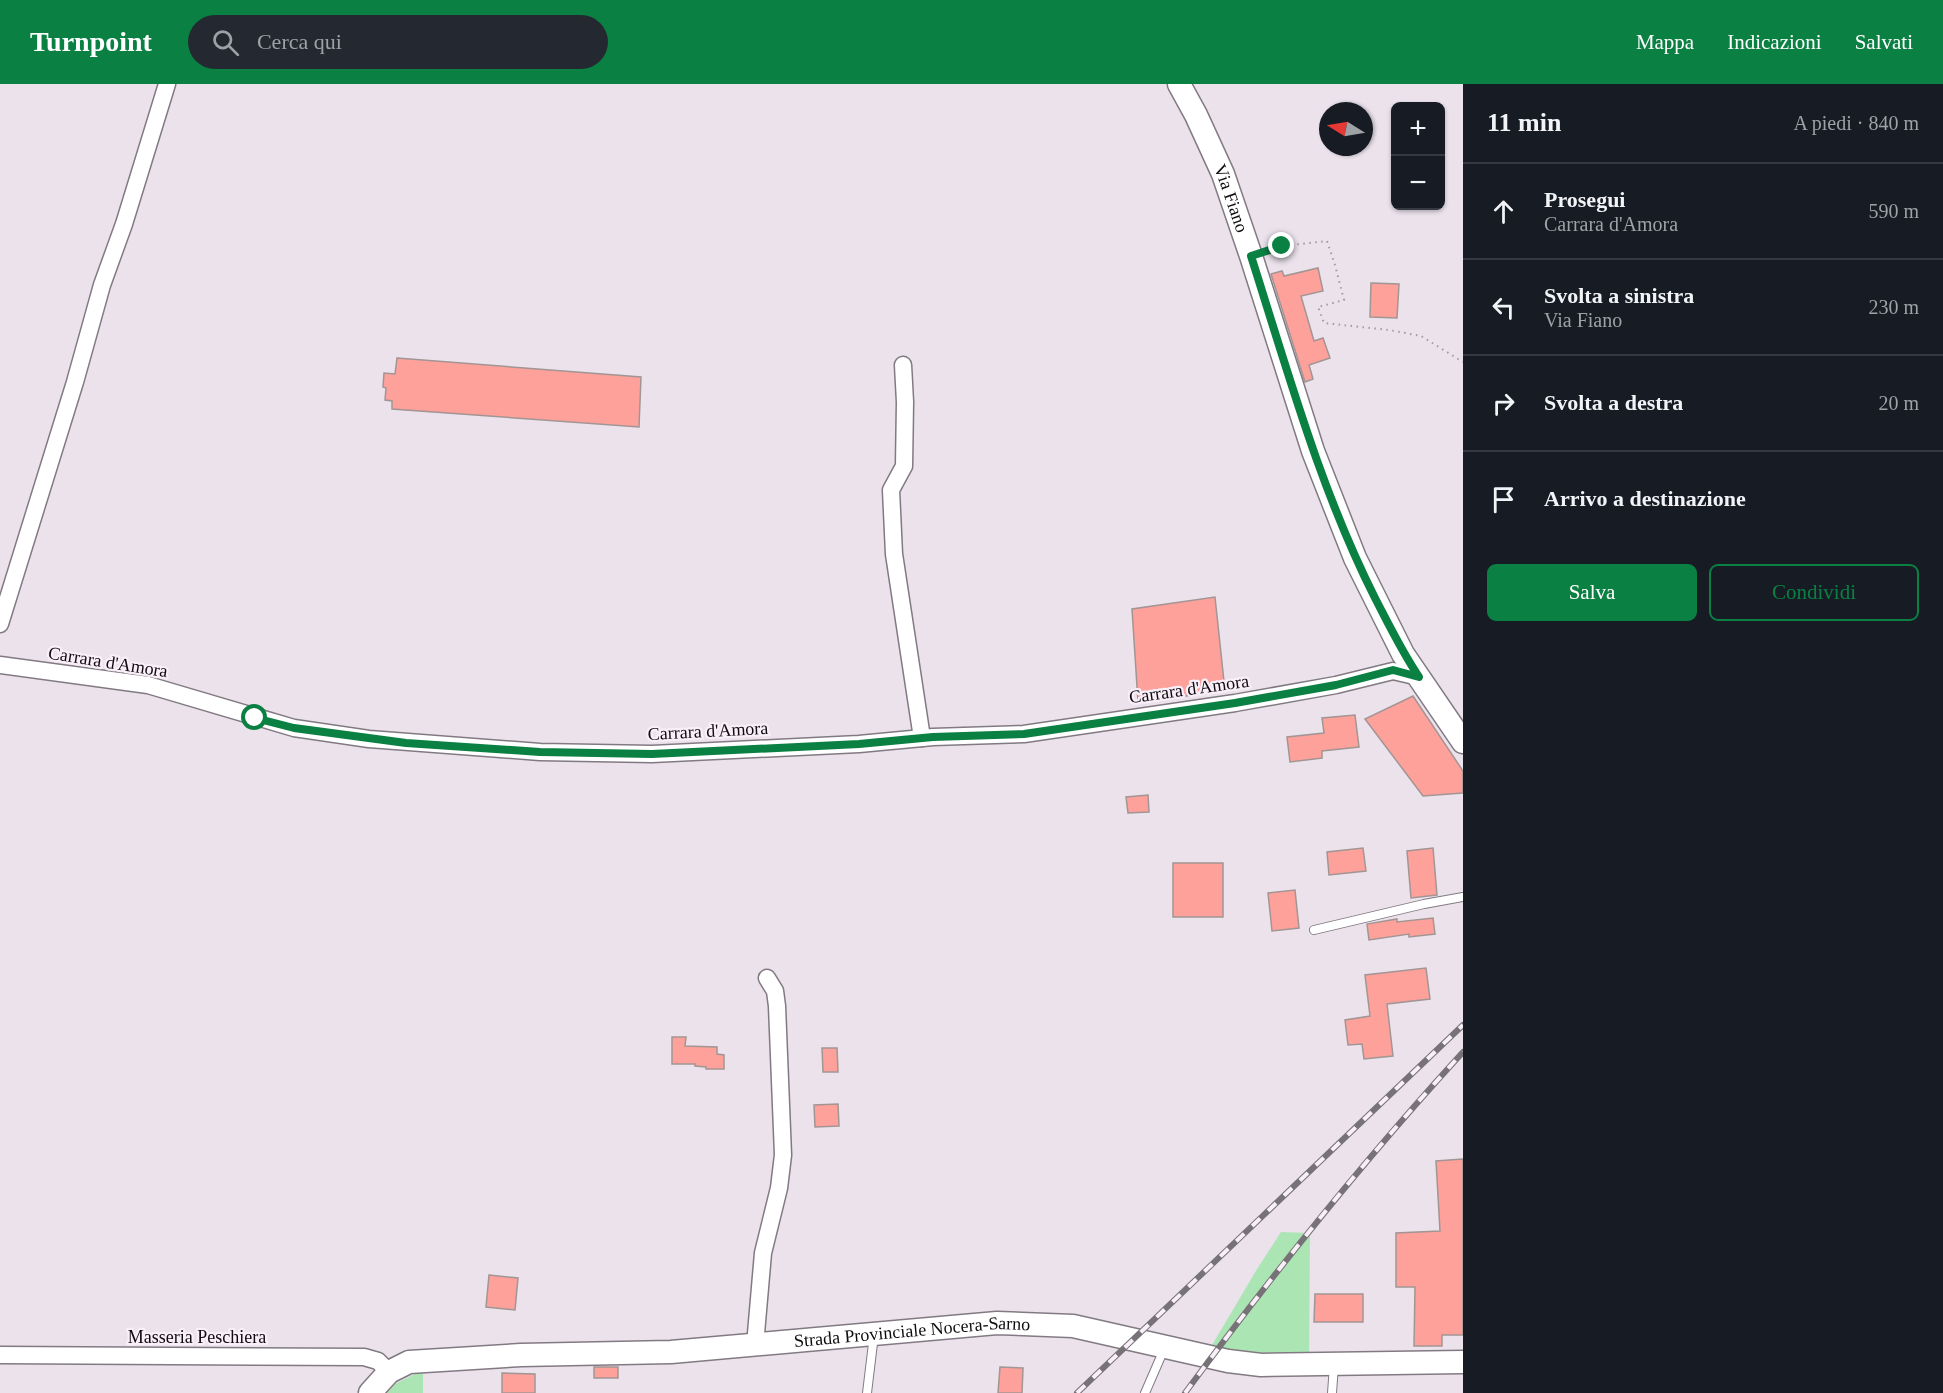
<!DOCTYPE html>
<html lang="it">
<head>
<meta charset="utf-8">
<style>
  :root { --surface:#171b24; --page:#242831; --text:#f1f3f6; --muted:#9ea1a6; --line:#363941; --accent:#0b8043 }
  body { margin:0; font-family:Georgia,serif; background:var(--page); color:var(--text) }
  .controls { position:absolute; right:18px; top:18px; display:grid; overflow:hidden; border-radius:9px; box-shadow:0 2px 4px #0004 }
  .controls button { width:54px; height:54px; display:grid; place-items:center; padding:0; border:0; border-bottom:2px solid var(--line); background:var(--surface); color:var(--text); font:30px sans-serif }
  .compass { position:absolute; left:1319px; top:18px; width:54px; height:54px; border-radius:50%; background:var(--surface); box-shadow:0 2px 4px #0004; rotate:281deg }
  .stop { position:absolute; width:18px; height:18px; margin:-14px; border:4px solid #0b8043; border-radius:50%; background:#fff }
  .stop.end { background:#0b8043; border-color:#fff; box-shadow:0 2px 6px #0008 }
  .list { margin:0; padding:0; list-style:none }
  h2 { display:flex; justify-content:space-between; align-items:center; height:78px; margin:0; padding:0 24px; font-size:26px }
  h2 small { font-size:20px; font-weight:400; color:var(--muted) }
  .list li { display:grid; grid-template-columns:39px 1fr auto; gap:18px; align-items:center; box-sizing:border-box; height:96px; padding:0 24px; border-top:2px solid var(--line) }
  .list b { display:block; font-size:22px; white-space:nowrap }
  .list p { margin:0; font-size:20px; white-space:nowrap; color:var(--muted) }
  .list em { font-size:20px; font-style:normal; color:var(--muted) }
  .actions { display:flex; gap:12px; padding:18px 24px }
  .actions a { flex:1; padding:14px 0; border:2px solid var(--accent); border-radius:9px; text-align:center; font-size:21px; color:var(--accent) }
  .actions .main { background:var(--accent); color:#fff }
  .icon { flex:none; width:33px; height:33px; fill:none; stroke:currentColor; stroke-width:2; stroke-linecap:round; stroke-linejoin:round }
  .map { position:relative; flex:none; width:1463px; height:1309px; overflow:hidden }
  header { display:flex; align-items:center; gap:36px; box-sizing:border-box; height:84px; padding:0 30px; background:var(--accent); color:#fff }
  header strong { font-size:28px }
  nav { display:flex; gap:33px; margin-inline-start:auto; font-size:21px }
  .search { width:420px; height:54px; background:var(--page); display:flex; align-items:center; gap:15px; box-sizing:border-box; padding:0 21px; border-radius:33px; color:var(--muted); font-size:22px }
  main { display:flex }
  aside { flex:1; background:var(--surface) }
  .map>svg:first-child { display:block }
  .green { fill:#ace5b4 }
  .building { fill:#fea19b; stroke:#a29594; stroke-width:1.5 }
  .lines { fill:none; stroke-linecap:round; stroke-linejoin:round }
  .lane-casing { stroke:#827a82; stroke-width:10 }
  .street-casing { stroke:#827a82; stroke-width:19 }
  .secondary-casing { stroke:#827a82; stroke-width:25 }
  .path { stroke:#a19aa1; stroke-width:2; stroke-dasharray:1.5 4.5; stroke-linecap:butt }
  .lane { stroke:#fff; stroke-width:8 }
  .street { stroke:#fff; stroke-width:16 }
  .secondary { stroke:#fff; stroke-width:22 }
  .rail-casing { stroke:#777277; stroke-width:6 }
  .rail { stroke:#f9eff8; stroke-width:4; stroke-dasharray:11; stroke-linecap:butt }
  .route { stroke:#0b8043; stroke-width:8 }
  .labels { text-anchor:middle; stroke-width:4.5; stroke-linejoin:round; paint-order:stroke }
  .street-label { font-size:18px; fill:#0f0c0f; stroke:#f9eff8 }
</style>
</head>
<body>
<header>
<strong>Turnpoint</strong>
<div class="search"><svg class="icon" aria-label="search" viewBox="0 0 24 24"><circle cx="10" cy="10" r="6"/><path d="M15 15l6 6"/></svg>Cerca qui</div>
<nav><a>Mappa</a><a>Indicazioni</a><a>Salvati</a></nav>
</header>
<main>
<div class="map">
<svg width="1463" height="1309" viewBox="0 0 1463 1309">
  <rect width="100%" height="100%" fill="#ebe2eb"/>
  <!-- green -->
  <g class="green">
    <path d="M1281,1148L1310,1149L1309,1281L1205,1273L1257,1185Z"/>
    <path d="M423,1286V1309H387L395,1300Z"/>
  </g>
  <!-- building -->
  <g class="building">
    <path d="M1318,184L1323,207L1301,212L1314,257L1323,254L1330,274L1309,281L1313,295L1305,298L1271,190L1282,187L1284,192Z"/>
    <path d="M1371,199L1399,200L1397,234L1370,233Z"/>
    <path d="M397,274L641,293L639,343L392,325V317L385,316L386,304L383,303L384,289L395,290Z"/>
    <path d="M1215,513L1225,607L1138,618L1132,525Z"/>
    <path d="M1413,612L1463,687V709L1423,712L1365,635Z"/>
    <path d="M1355,631L1359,663L1322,667V674L1290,678L1287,653L1324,649L1322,634Z"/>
    <path d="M1148,711L1149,728L1128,729L1126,713Z"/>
    <path d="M1363,764L1366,787L1329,791L1327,768Z"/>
    <path d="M1433,764L1437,811L1411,814L1407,767Z"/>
    <rect x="1173" y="779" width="50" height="54"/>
    <path d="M1295,806L1299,844L1272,847L1268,809Z"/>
    <path d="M1433,834L1435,850L1409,853V850L1369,856L1367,840L1397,835V838Z"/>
    <path d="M1426,884L1430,915L1387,920L1393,972L1364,975L1362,960L1348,961L1345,936L1370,932L1365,891Z"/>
    <path d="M672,953H686L685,962L717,963V970L724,971V985H706V983L695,982V980H672Z"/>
    <path d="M822,964H837L838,988H823Z"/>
    <path d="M838,1020L839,1042L815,1043L814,1021Z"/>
    <path d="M1463,1075V1251H1442V1262H1414L1415,1203H1396V1149L1440,1147L1436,1077Z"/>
    <path d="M489,1191L518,1194L515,1226L486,1223Z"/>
    <path d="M1315,1210H1363V1238H1314Z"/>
    <rect x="594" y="1283" width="24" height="11"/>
    <path d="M1000,1283L1023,1284L1022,1309H998Z"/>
    <path d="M502,1289L535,1290V1309H502Z"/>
  </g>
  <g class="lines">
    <defs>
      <g id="lane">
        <path d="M1314,846L1424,820L1463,813"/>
        <path d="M867,1309L874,1251"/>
        <path d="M1145,1309L1165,1263"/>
        <path d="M1332,1309L1334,1281"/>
      </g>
      <g id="street">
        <path d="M903,281L905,318L904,382L891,406L894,470L922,654"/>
        <path d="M0,540L75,298L102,201L124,140L167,0"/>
        <path d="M0,581L148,601L294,644L369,655L540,668L652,670L859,660L933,653L1024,650L1235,619L1336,601L1393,587L1419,593"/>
        <path d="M755,1261L763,1169L779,1104L783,1071L777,922L775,907L767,894"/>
        <path d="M0,1271L364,1273L378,1277L389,1288"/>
      </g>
      <g id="secondary">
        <path id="s1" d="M1179,0L1196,31L1223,90L1251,172L1313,367L1355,474L1403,570L1463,658"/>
        <path id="s2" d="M370,1309L389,1288L409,1278L521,1271L671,1268L997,1239L1073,1242L1228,1277L1261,1281L1463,1278"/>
      </g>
    </defs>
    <!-- lane casing -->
    <use href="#lane" class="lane-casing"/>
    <!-- street casing -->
    <use href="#street" class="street-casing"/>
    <!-- secondary casing -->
    <use href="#secondary" class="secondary-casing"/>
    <!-- path -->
    <path class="path" d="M1268,166L1282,162L1327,157L1335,181L1344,216L1318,223L1324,239L1389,246L1421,252L1463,278"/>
    <!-- lane -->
    <use href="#lane" class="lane"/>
    <!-- street -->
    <use href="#street" class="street"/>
    <!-- secondary -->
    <use href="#secondary" class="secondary"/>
    <defs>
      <g id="rail">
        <path d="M1077,1309L1463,941"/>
        <path d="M1185,1309C1272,1191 1364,1076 1463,968"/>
      </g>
    </defs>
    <!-- rail casing -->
    <use href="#rail" class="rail-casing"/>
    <!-- rail -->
    <use href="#rail" class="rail"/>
  </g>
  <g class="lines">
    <!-- route -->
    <path class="route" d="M255,634L294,644L406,659L540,668L652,670L859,660L933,653L1024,650L1235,619L1336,601L1393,586L1419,593C1402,568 1389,541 1375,514C1320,405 1288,288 1251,172L1282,162"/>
  </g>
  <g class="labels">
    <!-- street labels -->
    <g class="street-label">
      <text dy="6" stroke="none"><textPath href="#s1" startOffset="126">Via Fiano</textPath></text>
      <text transform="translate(108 578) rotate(9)" y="6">Carrara d'Amora</text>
      <text transform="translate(1189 605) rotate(-8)" y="6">Carrara d'Amora</text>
      <text transform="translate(708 647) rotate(-3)" y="6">Carrara d'Amora</text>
      <text dy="6" stroke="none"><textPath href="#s2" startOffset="555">Strada Provinciale Nocera-Sarno</textPath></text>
      <text x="197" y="1259">Masseria Peschiera</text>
    </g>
  </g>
</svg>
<div class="controls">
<button>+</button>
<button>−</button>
</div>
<svg class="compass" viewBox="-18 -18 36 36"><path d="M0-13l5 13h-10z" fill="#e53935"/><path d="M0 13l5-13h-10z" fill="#9ea1a6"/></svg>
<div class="stop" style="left:255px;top:634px"></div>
<div class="stop end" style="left:1282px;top:162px"></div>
</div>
<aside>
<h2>11 min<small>A piedi · 840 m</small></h2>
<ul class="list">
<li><svg class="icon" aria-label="ahead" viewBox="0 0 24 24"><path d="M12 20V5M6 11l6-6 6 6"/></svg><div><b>Prosegui</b><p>Carrara d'Amora</p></div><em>590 m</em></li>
<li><svg class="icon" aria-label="left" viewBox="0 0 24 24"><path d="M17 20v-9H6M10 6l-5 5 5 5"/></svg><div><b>Svolta a sinistra</b><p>Via Fiano</p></div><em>230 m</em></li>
<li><svg class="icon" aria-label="right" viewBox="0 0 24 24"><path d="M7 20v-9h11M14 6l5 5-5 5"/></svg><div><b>Svolta a destra</b></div><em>20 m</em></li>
<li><svg class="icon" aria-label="arrive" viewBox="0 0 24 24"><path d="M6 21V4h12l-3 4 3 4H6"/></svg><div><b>Arrivo a destinazione</b></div></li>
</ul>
<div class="actions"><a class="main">Salva</a><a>Condividi</a></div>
</aside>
</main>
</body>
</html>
